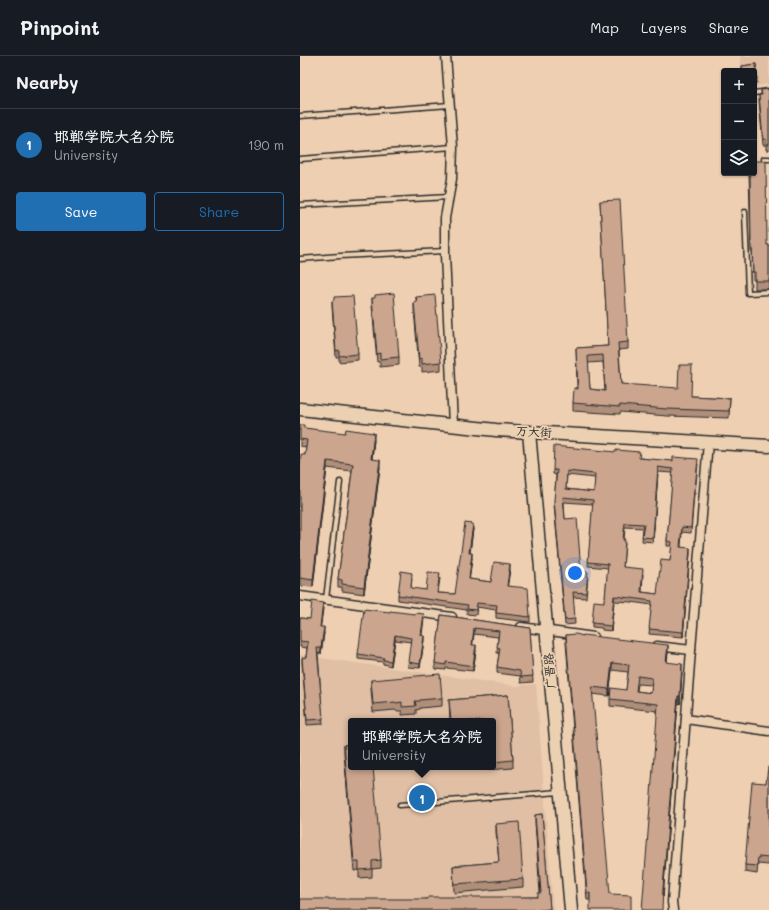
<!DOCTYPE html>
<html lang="en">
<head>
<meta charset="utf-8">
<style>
  :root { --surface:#171b24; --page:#20242c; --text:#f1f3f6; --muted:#9ea1a6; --line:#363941; --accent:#1f6fb2 }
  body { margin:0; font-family:Mali,"LXGW WenKai TC",sans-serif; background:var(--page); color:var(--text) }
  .controls { position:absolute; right:12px; top:12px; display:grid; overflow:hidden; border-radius:4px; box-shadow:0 1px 3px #0004 }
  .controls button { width:36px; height:36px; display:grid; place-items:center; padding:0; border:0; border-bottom:1px solid var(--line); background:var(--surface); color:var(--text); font:20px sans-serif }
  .you { position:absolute; left:275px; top:517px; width:14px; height:14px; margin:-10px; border:3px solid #fff; border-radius:50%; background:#1a73e8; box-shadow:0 0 0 6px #1a73e833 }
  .badge { display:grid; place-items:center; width:26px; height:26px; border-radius:50%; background:var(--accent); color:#fff; font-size:13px; font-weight:700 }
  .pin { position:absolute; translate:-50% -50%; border:2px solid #fff; box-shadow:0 1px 4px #0006 }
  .popup { position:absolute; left:48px; top:662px; width:148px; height:52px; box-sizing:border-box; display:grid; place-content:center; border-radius:4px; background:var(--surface); filter:drop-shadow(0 1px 3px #0005); font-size:13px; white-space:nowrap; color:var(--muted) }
  .popup b { font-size:15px; color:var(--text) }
  .popup::after { content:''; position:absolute; left:50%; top:100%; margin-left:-8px; border:8px solid transparent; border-top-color:var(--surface) }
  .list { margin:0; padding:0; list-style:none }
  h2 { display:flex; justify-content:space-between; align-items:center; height:52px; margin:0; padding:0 16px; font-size:17px }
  h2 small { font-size:13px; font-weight:400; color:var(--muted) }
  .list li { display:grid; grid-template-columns:26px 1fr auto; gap:12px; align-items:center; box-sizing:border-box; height:72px; padding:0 16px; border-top:1px solid var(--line) }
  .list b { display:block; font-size:15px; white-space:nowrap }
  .list p { margin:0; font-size:13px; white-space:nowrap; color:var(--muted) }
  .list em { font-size:13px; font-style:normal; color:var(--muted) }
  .actions { display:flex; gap:8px; padding:12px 16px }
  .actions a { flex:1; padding:9px 0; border:1px solid var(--accent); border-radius:4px; text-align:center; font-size:14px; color:var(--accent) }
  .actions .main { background:var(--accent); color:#fff }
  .icon { flex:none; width:22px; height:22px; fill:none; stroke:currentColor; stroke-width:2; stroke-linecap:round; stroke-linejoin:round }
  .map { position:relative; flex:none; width:469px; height:854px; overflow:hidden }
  header { display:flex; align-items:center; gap:24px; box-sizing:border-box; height:56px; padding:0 20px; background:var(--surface); border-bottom:1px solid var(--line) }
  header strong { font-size:19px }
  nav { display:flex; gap:22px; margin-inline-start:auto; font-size:14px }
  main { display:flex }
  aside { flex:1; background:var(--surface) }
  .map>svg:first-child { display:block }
  .built { fill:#e0bfa4; fill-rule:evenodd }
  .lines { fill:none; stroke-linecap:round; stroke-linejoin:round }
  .lane-casing { stroke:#2b2b2b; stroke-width:7 }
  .street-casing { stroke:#2b2b2b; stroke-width:11 }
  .secondary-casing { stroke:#2b2b2b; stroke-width:15 }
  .lane { stroke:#ebd0b2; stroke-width:4 }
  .street { stroke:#ebd0b2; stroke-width:8 }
  .secondary { stroke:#ebd0b2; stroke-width:12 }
  .wall { fill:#af8e7a; stroke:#2b2b2b; fill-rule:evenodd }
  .shaded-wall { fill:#8e7463; stroke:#2b2b2b }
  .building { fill:#cba58e; stroke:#2b2b2b; fill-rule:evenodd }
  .labels { text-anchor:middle; stroke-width:4; stroke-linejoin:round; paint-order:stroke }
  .street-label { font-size:12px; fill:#2b2b2b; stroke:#ebd0b2 }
</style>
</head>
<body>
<header>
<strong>Pinpoint</strong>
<nav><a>Map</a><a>Layers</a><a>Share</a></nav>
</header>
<main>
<aside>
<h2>Nearby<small></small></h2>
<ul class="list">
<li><span class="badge">1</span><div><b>邯郸学院大名分院</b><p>University</p></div><em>190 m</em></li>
</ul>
<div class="actions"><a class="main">Save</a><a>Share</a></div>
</aside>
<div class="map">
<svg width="469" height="854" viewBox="0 0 469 854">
  <rect width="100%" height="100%" fill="#efcfb1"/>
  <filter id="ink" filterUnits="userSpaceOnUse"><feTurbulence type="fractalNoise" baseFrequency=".025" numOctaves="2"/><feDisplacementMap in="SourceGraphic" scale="8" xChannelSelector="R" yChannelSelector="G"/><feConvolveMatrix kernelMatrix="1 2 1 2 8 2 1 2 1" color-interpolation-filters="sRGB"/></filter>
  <g filter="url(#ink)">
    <!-- built -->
    <g class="built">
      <path d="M440,0H469V28L454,30V15H441Z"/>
      <path d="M0,599L216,630L236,628L253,854H0ZM51,665H193V711H51Z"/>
    </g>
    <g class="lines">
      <defs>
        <g id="lane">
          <path d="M454,37L469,35"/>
          <path d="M0,60L150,49"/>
          <path d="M0,103L153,91"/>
          <path d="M464,103H469"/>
          <path d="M0,149L149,141"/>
          <path d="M445,156L448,237L469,236"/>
          <path d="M0,203L40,200L145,195"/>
          <path d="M26,543L40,426"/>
          <path d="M100,749L259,736"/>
        </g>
        <g id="street">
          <path d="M146,0L153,91L152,123L145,162V199L153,369"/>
          <path d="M0,540L152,561"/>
          <path d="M221,571L294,581"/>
          <path d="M357,590L391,594"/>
          <path d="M386,663L469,675"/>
          <path d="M373,854L372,846L391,594L408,386"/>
        </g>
        <g id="secondary">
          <path d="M0,353L196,374L469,390"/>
          <path d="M229,376L271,854"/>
        </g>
      </defs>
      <!-- lane casing -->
      <use href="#lane" class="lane-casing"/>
      <!-- street casing -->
      <use href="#street" class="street-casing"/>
      <!-- secondary casing -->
      <use href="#secondary" class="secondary-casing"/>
      <!-- lane -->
      <use href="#lane" class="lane"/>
      <!-- street -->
      <use href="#street" class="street"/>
      <!-- secondary -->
      <use href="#secondary" class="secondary"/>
    </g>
    <!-- wall -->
    <g class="wall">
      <path d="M456,8L457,27H454V15H442V10Z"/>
      <path d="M469,33V94H466V89H463L459,45V39H461V34Z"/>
      <path d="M449,117L467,189H469V233H455V224H453L452,196H451Z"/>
      <path d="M300,145L328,286V293L319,294L321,328L391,340L430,342L429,362L367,360L320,356V358L273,355V347L277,332L276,292L308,290ZM303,306L305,335L290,333L288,307Z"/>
      <path d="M116,241L141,306V314L122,316V311H119L114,254V246H116Z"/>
      <path d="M72,242L99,301V309L80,311V306H77L72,250Z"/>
      <path d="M32,245L58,298V304L39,306V301H36L32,251Z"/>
      <path d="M0,369L4,372L74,384L72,403L80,411L64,538L42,535V531H38V523L52,415L27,412L13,531L0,530V409L5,399L6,391L0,390Z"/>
      <path d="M340,402L398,408L395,438H394L391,477L382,476L381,491L390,497L383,581L349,578L352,549L331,546L314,545L311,575L302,574V572L292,571V567L304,546L305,542L308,512L288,510L293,448L264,446L265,463L281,516L288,520L286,542L273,541L275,568L265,569L254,449L256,419L253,418V414ZM358,416L373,417L367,485V490H372L370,505L357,538L342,536L343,518L323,511L325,488L324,484L325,471L343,472L342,485L353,486ZM267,419L295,422L294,436L266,433Z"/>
      <path d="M173,473L170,497L172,502L169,523L191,526L210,513L207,530L230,561V566L196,562V554L177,551L176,559L167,558V554L98,544V539L112,522L111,533L126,534L140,522L138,537L155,538Z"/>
      <path d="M23,552L20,571L24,577L21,598L18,597L23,668L7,669L2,607V602L6,601L7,592L0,591V562L10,563Z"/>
      <path d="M90,556L124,563L122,579L124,584L120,612L108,611L111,586L95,584L91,610L83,608V606L58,603V598Z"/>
      <path d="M141,559L230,572L233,626L221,627L220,620L197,617V611L199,597H197L198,581L174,578L172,589L176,595L173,615L146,612V614L135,613V607Z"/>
      <path d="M266,579L283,580L368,596L367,607L382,615L380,648L378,647L363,841V840L357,655L310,650V643L326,634L328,616L312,614L309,640L292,638L290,844H287L266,587ZM338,628L352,629L351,637L337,635Z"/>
      <path d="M71,624L142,642V650L120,652V653L116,654V658L102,659V655H96L95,654L73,656L71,633Z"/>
      <path d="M208,639L213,704V712L187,714V711H193V665H150L149,644Z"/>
      <path d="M49,681L81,804V812L72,813V821L59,822V814L54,815L44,697V689H49Z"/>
      <path d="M469,711V809L458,808L457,818L445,816V809L466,727Z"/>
      <path d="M242,758L250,854H0L128,843L238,841L240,837L235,767V759Z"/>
      <path d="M196,768L223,823V831L154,837L153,810L199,806L196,776Z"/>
    </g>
    <!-- shaded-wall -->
    <g class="shaded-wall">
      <path d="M74,377V384L71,410V403Z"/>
      <path d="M80,404V411L64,538V531Z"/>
      <path d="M27,405V412L13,531V524Z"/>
      <path d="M358,411V416L353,486V482Z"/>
      <path d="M173,468V473L169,502V497Z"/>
      <path d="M390,492V497L383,581V576Z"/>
      <path d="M172,497V502L169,527V523Z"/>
      <path d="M210,508V513L207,534V530Z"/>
      <path d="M314,540V545L311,575V570Z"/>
      <path d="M23,547V552L20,576V571Z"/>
      <path d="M24,571V577L21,598V592Z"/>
      <path d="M174,572V578L172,594V589Z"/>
      <path d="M95,579V584L91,610V605Z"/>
      <path d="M124,580V584L120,612V608Z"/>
      <path d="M176,589V595L173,615V610Z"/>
      <path d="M368,589V596L366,614V606Z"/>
      <path d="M312,607V614L309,640V633Z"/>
      <path d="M382,608V615L380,648V640Z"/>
      <path d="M378,640V647L363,841V833Z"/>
    </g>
    <!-- building -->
    <g class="building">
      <path d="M456,8L457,23H454V15H443L442,10Z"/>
      <path d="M469,33V88H466V83H463L459,39H462L461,34Z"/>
      <path d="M454,105H466L467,189H469V225H455V216H453L452,189H451L450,117H454Z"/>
      <path d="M320,144L328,286L318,287L321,328L378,332L379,309H392L391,340L430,342L429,355L367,353L320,349V351L273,347L274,332L278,333L276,292L308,290L300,145ZM303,299L305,335L290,333L288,300Z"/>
      <path d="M94,237L99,301L80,303V297L77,298L72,242H75V239Z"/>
      <path d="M135,239L141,306L122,308V302L119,303L114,246H117L116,241Z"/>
      <path d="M53,240L58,298L39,300V294L36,295L32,245L34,244V241Z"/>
      <path d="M0,369H4V372L45,377L46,373L74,377L71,403L80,404L64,531L42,528V524L38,523L53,408L27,405L13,524L0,522V409L1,398L5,399L7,384L0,383Z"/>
      <path d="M254,390L316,396V394L340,396L339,402L373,405V401L398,403L395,433H394L391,472L382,471L380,491L390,492L383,576L349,573L352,545L331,542L314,540L311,570L302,569V568L292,567L294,545L304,546V542H305L308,508L288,506L293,444L263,441L265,463L277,462L281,516H288L286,537L273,536L275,563L265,564L254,444L257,414H253ZM358,411L373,413L367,485L372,486L370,505L361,504L357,538L341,536L343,513L323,511L325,484H323L325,467L344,468L342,481L353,482ZM267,415L295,418L294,436L266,433Z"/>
      <path d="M165,467L173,468L169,497H172L169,523L191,526L194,506L210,508L207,530L228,532L230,561L196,557L197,549L177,547L176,554L167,553L168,549L98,539L101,515L112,517L111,532L126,534L128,516L140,517L137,537L155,538Z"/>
      <path d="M12,545L23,547L20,571H24L21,592H17L23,663L7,664L2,602L6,601L8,586L0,585V562L10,563Z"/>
      <path d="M64,553L90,556V555L115,558V557L124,558L121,579L124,580L120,608L108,606L111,582L95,579L91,605L83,604L84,602L58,598Z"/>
      <path d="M141,559L230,572L233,620L221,621L220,615L197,611L200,592L197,591L199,575L174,572L172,589H176L173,610L146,606V609L135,607Z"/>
      <path d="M276,578L283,580V579L368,589L366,606L382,608L380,640H378L363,833L362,854H342L358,648L310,643L311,632L326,634L329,609L312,607L309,633L292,631L310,838L331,839V854H290V837H287L266,579ZM338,620L352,622L351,637L336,635Z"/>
      <path d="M140,618L142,642L120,644V645H115L116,650L102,651V646L96,647L95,646L73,648L71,624Z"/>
      <path d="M208,639L213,704L193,706V665H151L149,644Z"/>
      <path d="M51,680V711H73L81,804L72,805V813L59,814V806H54L44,689H50L49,681Z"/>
      <path d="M468,711H469V802L458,801L457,810L445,809L452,726L466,727Z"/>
      <path d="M242,758L250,853L239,854H0V843H128V841H238V837H241L235,759Z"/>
      <path d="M219,766L223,823L154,828L153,810L199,806L196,768Z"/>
    </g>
  </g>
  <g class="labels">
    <!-- street labels -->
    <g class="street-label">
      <text transform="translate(234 376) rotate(3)" y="4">万大街</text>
      <text transform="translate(250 615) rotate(-95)" y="4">广晋路</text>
    </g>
  </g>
</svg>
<div class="controls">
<button>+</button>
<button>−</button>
<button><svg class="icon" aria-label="layers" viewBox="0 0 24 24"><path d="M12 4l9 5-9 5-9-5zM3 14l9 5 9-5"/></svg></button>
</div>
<div class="you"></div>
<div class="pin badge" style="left:122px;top:742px">1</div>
<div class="popup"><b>邯郸学院大名分院</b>University</div>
</div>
</main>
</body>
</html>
